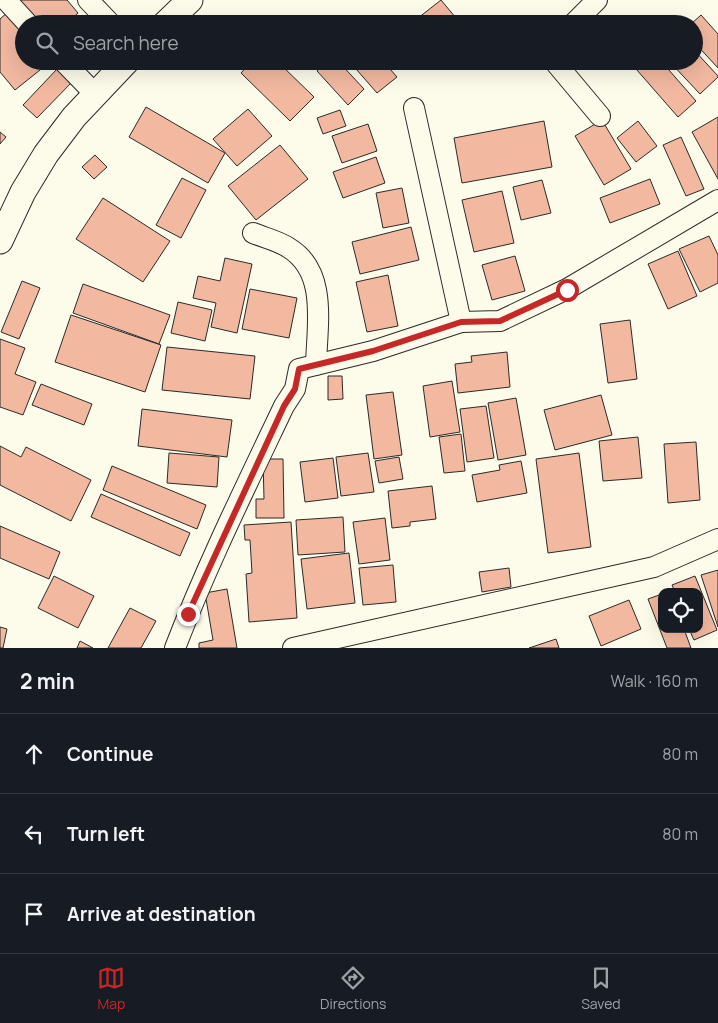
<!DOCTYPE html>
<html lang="en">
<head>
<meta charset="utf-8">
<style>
  :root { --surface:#171b24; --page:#242831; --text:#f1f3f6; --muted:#9ea1a6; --line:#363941; --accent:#c62828 }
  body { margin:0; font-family:Manrope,sans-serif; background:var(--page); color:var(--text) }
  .controls { position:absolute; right:15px; bottom:15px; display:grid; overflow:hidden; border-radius:10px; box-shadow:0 5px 20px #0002 }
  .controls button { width:45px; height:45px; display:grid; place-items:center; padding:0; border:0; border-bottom:1px solid var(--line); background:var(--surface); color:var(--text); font:25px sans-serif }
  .stop { position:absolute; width:15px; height:15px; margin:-11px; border:4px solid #c62828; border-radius:50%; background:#fff }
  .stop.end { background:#c62828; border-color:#fff; box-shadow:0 1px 5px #0008 }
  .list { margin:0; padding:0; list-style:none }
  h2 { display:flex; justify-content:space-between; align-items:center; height:65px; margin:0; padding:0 20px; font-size:21px }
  h2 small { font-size:16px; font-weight:400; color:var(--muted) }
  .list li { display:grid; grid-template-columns:32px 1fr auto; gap:15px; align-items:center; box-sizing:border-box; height:80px; padding:0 20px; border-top:1px solid var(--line) }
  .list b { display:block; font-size:19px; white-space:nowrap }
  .list em { font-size:16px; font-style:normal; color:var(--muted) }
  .icon { flex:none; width:28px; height:28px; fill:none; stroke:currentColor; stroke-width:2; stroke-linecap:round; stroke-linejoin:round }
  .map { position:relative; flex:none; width:718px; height:648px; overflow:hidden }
  .search { position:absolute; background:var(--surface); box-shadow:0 5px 20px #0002; left:15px; right:15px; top:15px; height:55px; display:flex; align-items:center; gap:12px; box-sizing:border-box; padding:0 18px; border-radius:28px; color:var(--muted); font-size:19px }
  .sheet { height:305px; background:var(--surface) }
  nav { display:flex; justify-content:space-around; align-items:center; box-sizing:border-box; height:70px; border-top:1px solid var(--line); background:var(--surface); font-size:14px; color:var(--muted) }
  nav a { display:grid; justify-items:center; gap:2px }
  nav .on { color:var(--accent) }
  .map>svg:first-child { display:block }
  .building { fill:#f2b8a0; stroke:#2b2b2b }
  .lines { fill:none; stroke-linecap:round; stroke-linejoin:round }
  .minor-casing { stroke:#2b2b2b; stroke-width:22 }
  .tertiary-casing { stroke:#2b2b2b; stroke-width:27 }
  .minor { stroke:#fdfbea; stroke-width:20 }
  .tertiary { stroke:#fdfbea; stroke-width:25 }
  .route { stroke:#c62828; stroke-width:6 }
</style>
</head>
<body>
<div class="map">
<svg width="718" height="648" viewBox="0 0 718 648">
  <rect width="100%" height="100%" fill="#fdfbea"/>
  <!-- building -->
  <g class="building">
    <path d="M16,0H67L78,13L66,24H37Z"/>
    <path d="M441,0L461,24H415L413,22Z"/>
    <path d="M9,11L24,29V61L50,62L15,90L0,72V19Z"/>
    <path d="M701,15L718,34V68L694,42V24H691Z"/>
    <path d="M694,50L718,76V77L700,94L669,61H694Z"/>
    <path d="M252,61H277L314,97L290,121L241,73Z"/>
    <path d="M327,61H338L364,89L348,105L317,71Z"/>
    <path d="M349,61H383L397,77L377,93Z"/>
    <path d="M629,61H661L696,101L678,117Z"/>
    <path d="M58,68L72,82L37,118L23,105Z"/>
    <path d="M146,107L225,153L208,183L129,137Z"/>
    <path d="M248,109L272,136L237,166L213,139Z"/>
    <path d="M340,110L346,126L323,134L317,118Z"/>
    <path d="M718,117V179L692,132Z"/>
    <path d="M602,120L631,169L604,185L575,136Z"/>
    <path d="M544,121L552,167L462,183L454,138Z"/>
    <path d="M638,121L657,146L636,162L617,138Z"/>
    <path d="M368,124L377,151L342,163L332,136Z"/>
    <path d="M0,132L6,137L0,144Z"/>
    <path d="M681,137L704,189L686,196L663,145Z"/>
    <path d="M280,145L308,179L256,220L228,186Z"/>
    <path d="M95,155L107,167L94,179L82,167Z"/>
    <path d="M376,157L385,183L343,198L333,172Z"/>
    <path d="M182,178L206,190L181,238L156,225Z"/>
    <path d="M650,179L660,204L610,223L600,198Z"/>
    <path d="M542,180L551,213L521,220L513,187Z"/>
    <path d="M402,188L409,223L383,228L376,193Z"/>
    <path d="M502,191L514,243L474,252L462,200Z"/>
    <path d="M103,198L170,241L143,282L76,239Z"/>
    <path d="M411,227L419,260L360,274L352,242Z"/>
    <path d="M709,236L718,255V283L700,292L679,249Z"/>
    <path d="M678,251L697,296L668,309L648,264Z"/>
    <path d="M515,256L525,291L492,300L482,265Z"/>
    <path d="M225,258L252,264L237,333L211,327L216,303L193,298L198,276L220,281Z"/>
    <path d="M388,275L398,326L367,332L356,282Z"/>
    <path d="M22,281L40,288L19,339L1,332Z"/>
    <path d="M83,284L170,315L159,344L73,313Z"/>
    <path d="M250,289L297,298L289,338L242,329Z"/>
    <path d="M178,302L212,310L205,341L171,333Z"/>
    <path d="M71,315L161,345L145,392L55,362Z"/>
    <path d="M630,320L637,379L608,383L600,324Z"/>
    <path d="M0,339L25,348L15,374L36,382L23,415L0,407Z"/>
    <path d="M167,347L255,356L250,399L162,390Z"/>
    <path d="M507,352L510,387L458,393L455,364L472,362L471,356Z"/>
    <path d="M328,376H342L343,399L328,400Z"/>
    <path d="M452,381L460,432L430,437L423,386Z"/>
    <path d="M41,384L92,404L84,425L32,405Z"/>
    <path d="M393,392L402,455L374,459L366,395Z"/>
    <path d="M601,395L612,435L555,450L544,410Z"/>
    <path d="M516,398L526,455L498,460L488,403Z"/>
    <path d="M486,406L494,458L467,462L460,409Z"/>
    <path d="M142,409L232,420L227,457L138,446Z"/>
    <path d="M461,434L465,471L444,473L439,437Z"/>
    <path d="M638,437L642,478L603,481L599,441Z"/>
    <path d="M696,442L700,500L668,503L664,444Z"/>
    <path d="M0,446L21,457L26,447L91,480L71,521L0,485Z"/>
    <path d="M169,453L219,457L217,487L167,483Z"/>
    <path d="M368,453L374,492L341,496L336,457Z"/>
    <path d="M579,453L591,547L548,553L536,459Z"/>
    <path d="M399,457L403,479L379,483L375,461Z"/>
    <path d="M333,458L338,498L305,502L300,462Z"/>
    <path d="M263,459H283L284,518H256V499H264Z"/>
    <path d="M521,461L527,493L477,502L472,475L500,470L499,465Z"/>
    <path d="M112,466L206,505L197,529L103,490Z"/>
    <path d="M432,486L436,519L410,522V526L392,528L388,491Z"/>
    <path d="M101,494L190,533L180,556L91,517Z"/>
    <path d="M343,517L345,552L298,555L296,520Z"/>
    <path d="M385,518L390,560L359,564L353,522Z"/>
    <path d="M291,522L297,618L249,622L246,574L252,573L250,540H245L244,525Z"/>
    <path d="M0,526L60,552L49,579L0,558Z"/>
    <path d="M349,553L355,603L307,609L301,559Z"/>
    <path d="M393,565L396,602L363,605L359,568Z"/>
    <path d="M509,568L511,587L482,592L479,572Z"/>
    <path d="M718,570V627L701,575Z"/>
    <path d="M54,576L94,596L78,628L38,608Z"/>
    <path d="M695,576L717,630L694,640L689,629H699V592H675L672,585Z"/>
    <path d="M227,589L237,648H199V643L213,640L205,593Z"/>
    <path d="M662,594V629H684L691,648H667L648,599Z"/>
    <path d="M629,600L641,629L601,646L589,616Z"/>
    <path d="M130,608L156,621L141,648H108Z"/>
    <path d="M0,627L7,629L3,648H0Z"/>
    <path d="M556,639L559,648H529Z"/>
    <path d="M80,641L93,648H77Z"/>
  </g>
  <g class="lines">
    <defs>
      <g id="minor">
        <path d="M6,0L28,24"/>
        <path d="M88,0L111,24"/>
        <path d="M573,24L597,0"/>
        <path d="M63,61L96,95"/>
        <path d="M554,61L600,116"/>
        <path d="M414,108L461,322"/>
        <path d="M253,233C265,238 279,241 289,248C328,272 317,325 316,365"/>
        <path d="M175,648C207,565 246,486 284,406L295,389L299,369L373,351L461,322L500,321L567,289L718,200"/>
        <path d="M293,648L654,567L718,539"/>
      </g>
      <g id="tertiary">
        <path d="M165,24L190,0"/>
        <path d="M0,241L23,192L46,154L74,117L127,61"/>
      </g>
    </defs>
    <!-- minor casing -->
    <use href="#minor" class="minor-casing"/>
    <!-- tertiary casing -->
    <use href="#tertiary" class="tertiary-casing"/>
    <!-- minor -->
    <use href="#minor" class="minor"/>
    <!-- tertiary -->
    <use href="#tertiary" class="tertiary"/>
  </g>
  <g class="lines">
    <!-- route -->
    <path class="route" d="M188,614L284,406L295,389L299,369L373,351L461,322L500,321L567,290"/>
  </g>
</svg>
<div class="controls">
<button><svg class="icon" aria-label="locate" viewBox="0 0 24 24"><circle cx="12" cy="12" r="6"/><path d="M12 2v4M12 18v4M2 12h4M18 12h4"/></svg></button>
</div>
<div class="stop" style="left:567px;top:290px"></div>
<div class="stop end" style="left:188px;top:614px"></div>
<div class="search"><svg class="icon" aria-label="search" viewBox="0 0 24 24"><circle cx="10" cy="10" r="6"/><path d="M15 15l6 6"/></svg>Search here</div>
</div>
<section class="sheet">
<h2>2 min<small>Walk · 160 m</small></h2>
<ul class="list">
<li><svg class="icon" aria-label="ahead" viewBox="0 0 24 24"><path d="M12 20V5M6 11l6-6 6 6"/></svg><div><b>Continue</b></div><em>80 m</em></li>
<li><svg class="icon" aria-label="left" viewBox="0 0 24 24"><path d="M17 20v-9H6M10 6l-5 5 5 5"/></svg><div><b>Turn left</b></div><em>80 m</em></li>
<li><svg class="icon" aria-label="arrive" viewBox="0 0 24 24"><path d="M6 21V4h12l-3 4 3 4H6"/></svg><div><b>Arrive at destination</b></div></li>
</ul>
</section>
<nav>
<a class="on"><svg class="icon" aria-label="map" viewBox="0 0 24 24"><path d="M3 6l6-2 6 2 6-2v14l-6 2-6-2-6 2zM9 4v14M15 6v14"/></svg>Map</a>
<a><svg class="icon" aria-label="directions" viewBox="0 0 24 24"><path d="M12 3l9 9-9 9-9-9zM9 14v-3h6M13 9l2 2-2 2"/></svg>Directions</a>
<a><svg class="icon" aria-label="saved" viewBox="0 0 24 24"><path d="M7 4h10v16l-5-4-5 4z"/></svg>Saved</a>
</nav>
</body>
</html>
